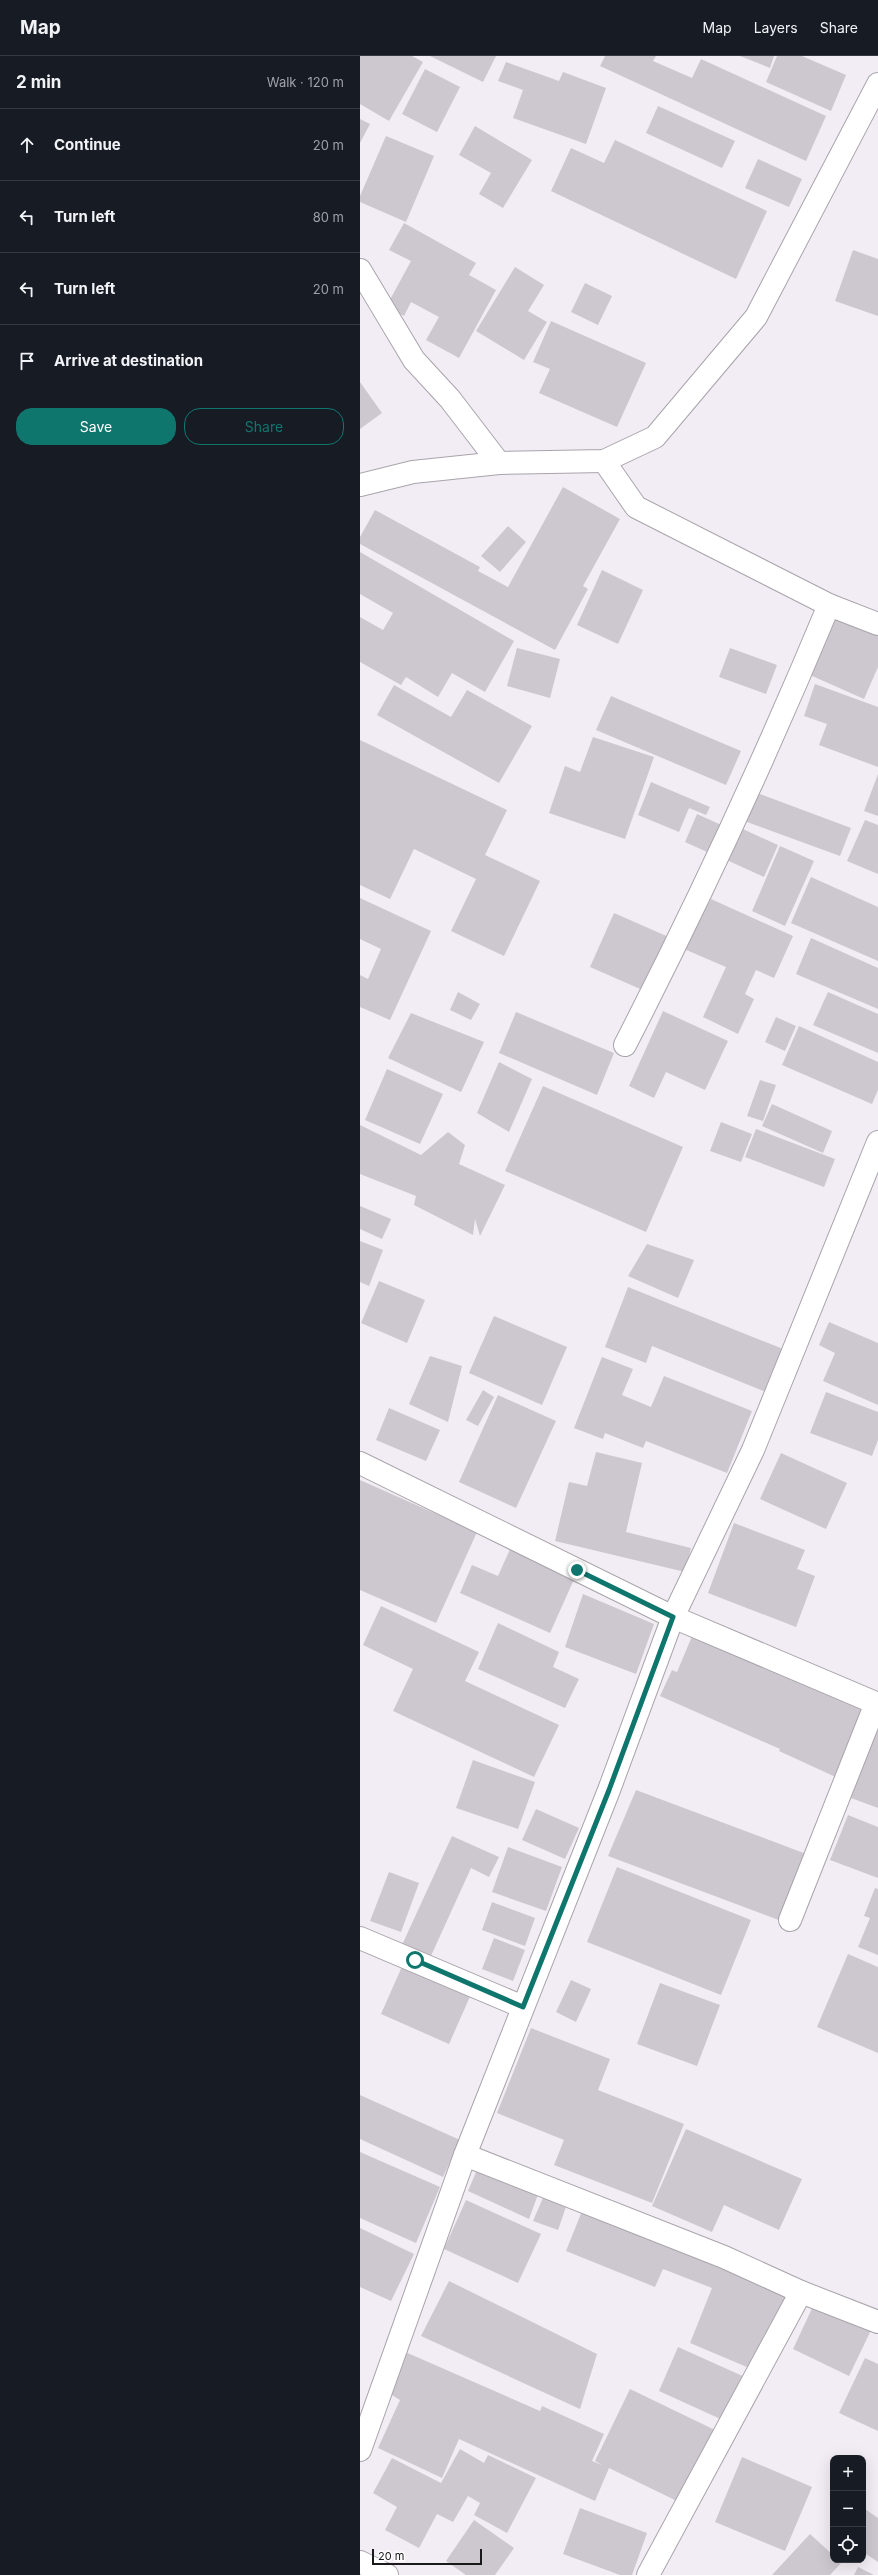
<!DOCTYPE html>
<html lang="en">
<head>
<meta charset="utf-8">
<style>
  :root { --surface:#171b24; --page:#242831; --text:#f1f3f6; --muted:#9ea1a6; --line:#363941; --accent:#0f766e }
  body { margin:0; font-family:Inter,sans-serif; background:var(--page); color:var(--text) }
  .controls { position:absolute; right:12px; bottom:12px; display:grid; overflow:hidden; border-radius:8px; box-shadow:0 4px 16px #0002 }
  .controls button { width:36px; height:36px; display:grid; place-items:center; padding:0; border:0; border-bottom:1px solid var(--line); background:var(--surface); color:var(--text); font:20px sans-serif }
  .scale { position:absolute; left:12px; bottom:10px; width:110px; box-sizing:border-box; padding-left:4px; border:2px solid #19181a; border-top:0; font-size:11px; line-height:14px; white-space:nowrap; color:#19181a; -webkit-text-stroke:3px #fefbfe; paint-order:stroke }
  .stop { position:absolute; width:12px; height:12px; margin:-9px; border:3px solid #0f766e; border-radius:50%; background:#fff }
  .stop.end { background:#0f766e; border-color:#fff; box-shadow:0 1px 4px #0008 }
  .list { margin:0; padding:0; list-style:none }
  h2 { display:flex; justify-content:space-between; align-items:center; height:52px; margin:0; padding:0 16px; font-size:17px }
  h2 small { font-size:13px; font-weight:400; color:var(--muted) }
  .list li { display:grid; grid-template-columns:26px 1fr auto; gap:12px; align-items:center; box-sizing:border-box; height:72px; padding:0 16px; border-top:1px solid var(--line) }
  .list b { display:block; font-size:15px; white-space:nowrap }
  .list em { font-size:13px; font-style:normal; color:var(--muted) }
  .actions { display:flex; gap:8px; padding:12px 16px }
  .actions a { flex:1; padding:9px 0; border:1px solid var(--accent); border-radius:16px; text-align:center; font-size:14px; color:var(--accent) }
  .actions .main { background:var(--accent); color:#fff }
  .icon { flex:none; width:22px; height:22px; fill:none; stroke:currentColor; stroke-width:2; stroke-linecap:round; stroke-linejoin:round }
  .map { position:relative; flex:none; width:518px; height:2519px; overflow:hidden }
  header { display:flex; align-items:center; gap:24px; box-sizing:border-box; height:56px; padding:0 20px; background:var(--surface); border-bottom:1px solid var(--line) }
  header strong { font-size:19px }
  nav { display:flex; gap:22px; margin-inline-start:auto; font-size:14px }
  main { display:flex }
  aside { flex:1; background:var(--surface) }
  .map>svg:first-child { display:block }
  .building { fill:#cdc8cf }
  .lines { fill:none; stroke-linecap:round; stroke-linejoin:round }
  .street-casing { stroke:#a9a4ab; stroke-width:24 }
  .secondary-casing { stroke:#a9a4ab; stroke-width:24 }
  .street { stroke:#fff; stroke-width:22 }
  .secondary { stroke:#fff; stroke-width:22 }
  .route { stroke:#0f766e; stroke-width:5 }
</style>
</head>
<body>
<header>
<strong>Map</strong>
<nav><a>Map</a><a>Layers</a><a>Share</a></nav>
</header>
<main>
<aside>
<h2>2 min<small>Walk · 120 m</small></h2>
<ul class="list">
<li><svg class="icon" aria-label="ahead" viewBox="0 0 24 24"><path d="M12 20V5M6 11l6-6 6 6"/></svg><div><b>Continue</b></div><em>20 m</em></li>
<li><svg class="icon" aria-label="left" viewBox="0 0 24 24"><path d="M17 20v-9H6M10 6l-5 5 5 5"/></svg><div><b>Turn left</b></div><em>80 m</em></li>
<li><svg class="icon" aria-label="left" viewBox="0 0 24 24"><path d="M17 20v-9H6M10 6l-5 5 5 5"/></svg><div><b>Turn left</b></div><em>20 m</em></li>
<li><svg class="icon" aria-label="arrive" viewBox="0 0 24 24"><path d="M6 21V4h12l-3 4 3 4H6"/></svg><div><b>Arrive at destination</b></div></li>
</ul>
<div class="actions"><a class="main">Save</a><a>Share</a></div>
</aside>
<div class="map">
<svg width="518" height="2519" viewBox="0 0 518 2519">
  <rect width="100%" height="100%" fill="#f2edf4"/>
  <!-- building -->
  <g class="building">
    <path d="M0,0H52L63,6L29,65L0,48Z"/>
    <path d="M70,0H136L123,26Z"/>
    <path d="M245,0H296L293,5L332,22L341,3L466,60L446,105L240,10Z"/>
    <path d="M380,0H414L410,12Z"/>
    <path d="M417,0H442L486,19L471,55L406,26Z"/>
    <path d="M146,6L199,25L203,16L246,32L226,88L153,62L163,34L138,25Z"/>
    <path d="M65,13L100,31L77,76L42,58Z"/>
    <path d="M298,50L375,85L362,112L286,77Z"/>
    <path d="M0,63L10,68L0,87Z"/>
    <path d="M115,70L172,104L143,152L119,138L131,117L99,99Z"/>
    <path d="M26,80L74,100L46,166L0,146V140Z"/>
    <path d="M255,84L407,155L376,223L191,135L211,92L244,107Z"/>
    <path d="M398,103L442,123L429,151L385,132Z"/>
    <path d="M44,167L116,207L109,219L136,234L99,302L66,284L79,261L51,246L44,260L26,251L51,205L29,194Z"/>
    <path d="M493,194L518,203V260L475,245Z"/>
    <path d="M155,211L184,229L168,255L187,266L164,304L116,275Z"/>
    <path d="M225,227L252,240L238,269L211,256Z"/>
    <path d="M191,265L286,307L257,371L179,337L190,313L173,306Z"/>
    <path d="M0,326L22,357L0,373Z"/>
    <path d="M203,431L260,463L223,530L228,533L195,594L0,488V481L15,454L120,511L118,515L148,531Z"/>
    <path d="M148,470L166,486L140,516L121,500Z"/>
    <path d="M0,496L154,585L125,636L92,617L78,641L46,621L41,629L0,606V561L23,574L33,557L0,538Z"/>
    <path d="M242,514L283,534L258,588L217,569Z"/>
    <path d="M473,549L518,569V611L504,643L450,619Z"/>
    <path d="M157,592L200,603L190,642L147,630Z"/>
    <path d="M370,592L417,609L406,638L359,621Z"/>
    <path d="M455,628L518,651V711L459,689L467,668L444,660Z"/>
    <path d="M34,629L91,661L107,634L172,670L139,727L17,659Z"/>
    <path d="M251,640L381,695L366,729L236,674Z"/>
    <path d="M233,681L294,701L265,783L189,757L205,710L220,716Z"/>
    <path d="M0,684L147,754L125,799L180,825L144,900L91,875L116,823L54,793L30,843L0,829Z"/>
    <path d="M518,718V760L504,755Z"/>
    <path d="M291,726L350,751L346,759L329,752L319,776L278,759Z"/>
    <path d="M389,734L491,772L480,800L379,763Z"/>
    <path d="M337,758L368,772L356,800L325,786Z"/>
    <path d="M505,764L518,769V818L487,805Z"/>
    <path d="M374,769L418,789L404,821L360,801Z"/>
    <path d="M420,790L454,805L425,870L392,855Z"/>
    <path d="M451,821L518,851V905L431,867Z"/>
    <path d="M0,842L71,875L30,964L0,951V919L8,923L21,893L0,883Z"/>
    <path d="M351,843L433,880L414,922L396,914L385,938L394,943L378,978L343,961L366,911L324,893Z"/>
    <path d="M254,857L311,882L287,936L230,911Z"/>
    <path d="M451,882L518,912V953L436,918Z"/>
    <path d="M98,936L120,948L111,964L90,954Z"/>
    <path d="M468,936L518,958V997L453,969Z"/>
    <path d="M303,955L368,985L345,1034L306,1016L294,1042L269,1030Z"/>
    <path d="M156,956L254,997L237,1039L139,997Z"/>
    <path d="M51,957L124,986L101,1036L28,1002Z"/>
    <path d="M416,961L436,970L425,995L405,986Z"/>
    <path d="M439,970L518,1006V1034L512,1048L422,1009Z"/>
    <path d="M139,1006L172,1023L149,1076L117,1057Z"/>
    <path d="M27,1013L83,1038L60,1088L5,1064Z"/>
    <path d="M400,1024L416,1029L403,1065L387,1060Z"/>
    <path d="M183,1030L323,1091L286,1176L145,1115Z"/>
    <path d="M412,1048L472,1075L463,1097L402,1070Z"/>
    <path d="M361,1066L392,1078L381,1106L350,1095Z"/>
    <path d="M0,1069L61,1099L88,1076L105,1089L99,1108L145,1129L120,1180L115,1163L113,1179L54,1149L56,1140L0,1118Z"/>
    <path d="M396,1073L475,1103L464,1131L385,1101Z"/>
    <path d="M0,1150L31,1163L22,1183L0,1173Z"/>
    <path d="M0,1185L23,1194L9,1230L0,1226Z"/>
    <path d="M287,1188L334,1204L318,1242L268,1220Z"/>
    <path d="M19,1225L65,1244L47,1287L1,1267Z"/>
    <path d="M268,1231L423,1293L406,1336L292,1290L286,1307L245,1291Z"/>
    <path d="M134,1260L207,1291L182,1349L109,1317Z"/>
    <path d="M469,1266L518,1287V1349L463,1325L475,1297L459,1289Z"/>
    <path d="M70,1300L102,1310L88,1366L49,1348Z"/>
    <path d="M242,1301L273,1313L262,1339L291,1351L304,1320L392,1355L367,1417L286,1385L283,1392L245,1377L243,1383L214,1372Z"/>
    <path d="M123,1334L134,1341L118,1370L106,1364Z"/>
    <path d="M466,1336L518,1356V1384L512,1400L450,1377Z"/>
    <path d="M138,1339L196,1365L156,1452L99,1426Z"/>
    <path d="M29,1352L80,1374L66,1405L16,1384Z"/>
    <path d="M236,1396L282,1407L266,1476L331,1492L325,1516L195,1485L209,1426L227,1430Z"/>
    <path d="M421,1397L487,1427L466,1473L400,1443Z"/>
    <path d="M0,1424L117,1476L76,1567L0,1534Z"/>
    <path d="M374,1467L445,1494L437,1513L455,1520L436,1571L348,1537Z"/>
    <path d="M151,1491L216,1519L190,1577L100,1537L112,1509L138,1520Z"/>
    <path d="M223,1538L294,1568L276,1618L205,1591Z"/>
    <path d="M21,1550L119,1596L105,1625L199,1669L174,1721L33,1655L53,1613L3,1589Z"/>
    <path d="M138,1567L199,1596L193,1611L219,1623L205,1652L118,1613Z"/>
    <path d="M333,1578L508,1651L480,1723L419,1695L420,1693L300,1640L312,1614L317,1616Z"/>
    <path d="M518,1670V1752L491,1742Z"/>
    <path d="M113,1704L175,1726L158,1773L96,1752Z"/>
    <path d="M276,1734L449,1799L424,1866L248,1800Z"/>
    <path d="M176,1753L219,1772L205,1803L162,1784Z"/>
    <path d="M488,1759L518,1771V1822L470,1804Z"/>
    <path d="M92,1780L139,1801L129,1821L111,1812L70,1902L42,1889Z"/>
    <path d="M148,1791L202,1811L186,1855L132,1836Z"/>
    <path d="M257,1811L391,1864L361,1939L227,1886Z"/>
    <path d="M29,1816L59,1827L41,1876L10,1865Z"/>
    <path d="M515,1832L518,1833V1899L498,1891L510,1862L504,1860Z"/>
    <path d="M132,1846L175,1862L165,1890L122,1874Z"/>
    <path d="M134,1882L165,1894L153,1925L122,1913Z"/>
    <path d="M488,1898L518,1911V1997L457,1971Z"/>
    <path d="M44,1906L112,1936L89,1988L21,1958Z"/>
    <path d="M211,1924L231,1933L216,1966L196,1956Z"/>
    <path d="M300,1927L360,1949L337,2010L277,1988Z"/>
    <path d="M171,1972L250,2003L238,2034L324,2068L292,2147L194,2109L204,2084L137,2057Z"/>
    <path d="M0,2039L100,2084L83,2121L0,2083Z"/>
    <path d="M326,2073L442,2123L419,2174L364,2149L352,2176L292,2150Z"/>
    <path d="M0,2096L80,2131L56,2187L0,2162Z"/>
    <path d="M119,2109L180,2133L169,2163L108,2135Z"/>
    <path d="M185,2137L208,2145L198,2174L173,2165Z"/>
    <path d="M106,2144L181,2178L158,2227L84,2193Z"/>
    <path d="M224,2150L433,2242L394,2314L330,2287L352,2232L303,2213L295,2231L206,2195Z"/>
    <path d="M0,2172L54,2198L31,2245L0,2231Z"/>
    <path d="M89,2225L237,2298L220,2353L61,2280Z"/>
    <path d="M456,2244L513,2270L489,2320L433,2293Z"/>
    <path d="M318,2291L387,2322L367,2366L299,2335Z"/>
    <path d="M43,2295L180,2355L182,2350L244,2378L232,2405L242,2409L235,2405L270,2333L357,2375L321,2447L249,2412L235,2445L99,2383L82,2422L18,2392L40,2344L27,2336Z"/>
    <path d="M505,2302L518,2308V2375L479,2357Z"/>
    <path d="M100,2393L124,2407L128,2399L176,2422L147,2477L114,2459L120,2447L108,2440L93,2466L77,2458L59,2492L25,2474L37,2451L13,2437L32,2402L81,2427Z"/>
    <path d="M382,2401L452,2431L425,2495L355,2466Z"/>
    <path d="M220,2452L287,2477L272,2519H260L203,2498Z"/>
    <path d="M505,2453L518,2462V2506L503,2496Z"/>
    <path d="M114,2464L154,2492L135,2519H106L86,2505Z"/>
    <path d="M450,2478L473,2499V2504L481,2507L470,2519H412Z"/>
    <path d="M498,2511L514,2519H494Z"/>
  </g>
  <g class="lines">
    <defs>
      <g id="street">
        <path d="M0,214L54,304L90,343L139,407"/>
        <path d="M244,405L276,451L469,549L518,568"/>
        <path d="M265,989C339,845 407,698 469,549"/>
        <path d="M0,1407L313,1561L518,1648"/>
        <path d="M430,1864L516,1647"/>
        <path d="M0,1882L163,1951"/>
        <path d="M105,2099L364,2201L441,2236L518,2266"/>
        <path d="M0,2394L105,2099L249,1734L313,1561L393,1394L518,1086"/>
        <path d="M0,2506L27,2519"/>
        <path d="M288,2519L441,2236"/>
      </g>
      <path id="secondary" d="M0,429L53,416L139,407L244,405L295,381L396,261L518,28"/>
    </defs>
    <!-- street casing -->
    <use href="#street" class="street-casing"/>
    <!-- secondary casing -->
    <use href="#secondary" class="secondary-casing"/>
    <!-- street -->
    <use href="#street" class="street"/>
    <!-- secondary -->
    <use href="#secondary" class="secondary"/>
  </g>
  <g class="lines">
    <!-- route -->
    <path class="route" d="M55,1904L163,1951L249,1734L313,1561L217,1514"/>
  </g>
</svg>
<div class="controls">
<button>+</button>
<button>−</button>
<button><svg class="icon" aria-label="locate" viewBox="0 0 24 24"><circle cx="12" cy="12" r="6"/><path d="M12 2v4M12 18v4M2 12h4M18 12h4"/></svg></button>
</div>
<div class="scale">20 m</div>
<div class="stop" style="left:55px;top:1904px"></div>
<div class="stop end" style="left:217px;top:1514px"></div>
</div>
</main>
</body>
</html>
